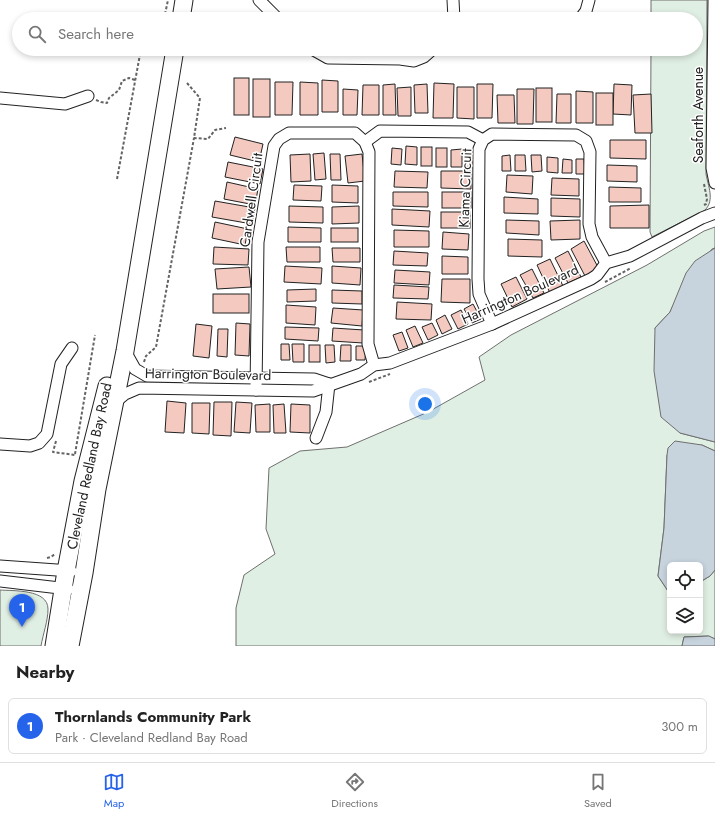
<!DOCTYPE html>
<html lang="en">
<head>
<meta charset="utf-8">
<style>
  :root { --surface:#fff; --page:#f6f6f6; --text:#222; --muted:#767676; --line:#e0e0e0; --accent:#2563eb }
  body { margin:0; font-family:Jost,sans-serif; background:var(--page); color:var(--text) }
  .controls { position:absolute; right:12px; bottom:12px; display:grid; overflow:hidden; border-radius:6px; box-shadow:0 2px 6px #0003 }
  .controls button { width:36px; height:36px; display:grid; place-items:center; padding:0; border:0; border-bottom:1px solid var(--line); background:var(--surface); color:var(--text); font:20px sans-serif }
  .you { position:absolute; left:425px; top:404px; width:14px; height:14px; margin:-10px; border:3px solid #fff; border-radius:50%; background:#1a73e8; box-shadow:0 0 0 6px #1a73e833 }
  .badge { display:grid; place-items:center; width:26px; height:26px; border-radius:50%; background:var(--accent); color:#fff; font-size:13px; font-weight:700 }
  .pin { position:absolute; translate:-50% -33px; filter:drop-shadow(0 1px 2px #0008) }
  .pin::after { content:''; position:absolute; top:21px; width:14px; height:12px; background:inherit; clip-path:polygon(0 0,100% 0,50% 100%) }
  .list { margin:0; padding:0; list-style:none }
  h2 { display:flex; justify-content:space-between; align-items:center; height:52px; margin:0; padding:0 16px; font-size:17px }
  h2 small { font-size:13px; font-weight:400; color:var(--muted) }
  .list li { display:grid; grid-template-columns:26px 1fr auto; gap:12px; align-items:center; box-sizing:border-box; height:56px; margin:0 8px 8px; padding:0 8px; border:1px solid var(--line); border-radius:6px }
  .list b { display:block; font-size:15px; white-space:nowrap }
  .list p { margin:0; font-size:13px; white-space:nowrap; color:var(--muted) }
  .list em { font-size:13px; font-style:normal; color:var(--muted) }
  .icon { flex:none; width:22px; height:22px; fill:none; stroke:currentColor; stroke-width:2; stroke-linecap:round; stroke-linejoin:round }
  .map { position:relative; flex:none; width:715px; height:646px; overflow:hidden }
  .search { position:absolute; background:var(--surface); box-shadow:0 2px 6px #0003; left:12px; right:12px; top:12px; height:44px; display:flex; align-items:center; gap:10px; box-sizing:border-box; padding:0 14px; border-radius:22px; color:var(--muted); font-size:15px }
  .sheet { height:116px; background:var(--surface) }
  nav { display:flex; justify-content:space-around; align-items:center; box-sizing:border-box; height:56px; border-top:1px solid var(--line); background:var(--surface); font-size:11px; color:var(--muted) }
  nav a { display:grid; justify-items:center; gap:2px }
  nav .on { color:var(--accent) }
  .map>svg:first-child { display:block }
  .green { fill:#e0efe3; stroke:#6f6f6f }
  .water { fill:#c7d3dd; stroke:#6f6f6f }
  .building { fill:#f3c9c0; stroke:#222 }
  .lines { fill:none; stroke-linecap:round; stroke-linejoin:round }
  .minor-casing { stroke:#222; stroke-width:13 }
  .highway-casing { stroke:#222; stroke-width:19 }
  .path { stroke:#646464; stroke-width:2; stroke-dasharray:3 2; stroke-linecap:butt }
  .minor { stroke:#fff; stroke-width:11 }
  .highway { stroke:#fff; stroke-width:17 }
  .labels { text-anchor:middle; stroke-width:3; stroke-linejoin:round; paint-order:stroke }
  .street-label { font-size:14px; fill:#222; stroke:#fff }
</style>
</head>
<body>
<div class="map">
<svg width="715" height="646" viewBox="0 0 715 646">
  <rect width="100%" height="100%" fill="#fff"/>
  <!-- green -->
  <g class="green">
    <path d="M651,0H707L706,174C708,186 715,200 705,210L652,237L650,232L651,49H696V19H651Z"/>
    <path d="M715,227V248L712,249L679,293L670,312L655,328L680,433L715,442V451L702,445L667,455L664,528L658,576L668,591H670V631H700V582L710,576L715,570V639L708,636L684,637L682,646H236V608L244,575L275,554L266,529L269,468L300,451L347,447L428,412L485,380L479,357L511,335L647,265L704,231Z"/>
    <path d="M0,590C13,591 48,589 48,609C48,621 43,634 41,646H0Z"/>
  </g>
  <!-- water -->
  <g class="water">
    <path d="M715,248V442L680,433L661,417L654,371L655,328L670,312L686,273L695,261Z"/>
    <path d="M675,441L702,445L715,451V570L710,576L700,582V565H670V591H668L658,576L664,528L667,455L668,448Z"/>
    <path d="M709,636L715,639V646H682L684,637Z"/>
  </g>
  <!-- building -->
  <g class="building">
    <rect x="234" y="78" width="15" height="37"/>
    <rect x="253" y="79" width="17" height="38"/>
    <path d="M322,80L338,81V112H322Z"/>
    <path d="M275,82H293L292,115H275Z"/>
    <path d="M300,82L318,83V115H300Z"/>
    <path d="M434,83L454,84L453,118H433Z"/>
    <path d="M395,84L396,115H383V85Z"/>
    <path d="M427,84L428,113H415L414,85Z"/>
    <path d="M477,84H493L492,118H477Z"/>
    <path d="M614,84L632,85L631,115L613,114Z"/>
    <path d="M363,85H379V115H362Z"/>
    <path d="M411,87V116H398L397,88Z"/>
    <path d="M457,87H474V119L457,118Z"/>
    <rect x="536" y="88" width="16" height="34"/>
    <path d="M343,89L358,90L357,115H343Z"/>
    <path d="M517,89H534L533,124H517Z"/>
    <path d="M576,91L593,92V123H576Z"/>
    <rect x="596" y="93" width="17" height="32"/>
    <path d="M557,94H571V123H556Z"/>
    <path d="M651,94L652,133H635L633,95Z"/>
    <path d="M497,95H514L515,123H498Z"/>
    <path d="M235,137L263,144L259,162L230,155Z"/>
    <path d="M610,140H646V159L610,158Z"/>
    <path d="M406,146L417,147V165L405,164Z"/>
    <rect x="421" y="147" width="11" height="19"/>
    <path d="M392,148L402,149L401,165L391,164Z"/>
    <rect x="436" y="148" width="11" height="19"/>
    <path d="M462,149V167H451V150Z"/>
    <path d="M467,151L476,152L475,168L465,167Z"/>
    <path d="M324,153L326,179L315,180L313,154Z"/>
    <path d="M310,154L311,181L291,182L290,155Z"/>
    <path d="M330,154H340L341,180H331Z"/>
    <path d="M362,154L365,181L348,183L345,156Z"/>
    <path d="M510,155L511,171H502V156Z"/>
    <path d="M515,155H525L526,171H515Z"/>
    <path d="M531,155H541L542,171L532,172Z"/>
    <path d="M547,157L558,158V173L547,172Z"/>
    <path d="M563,159L572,160V173H562Z"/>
    <path d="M576,159H584L585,174H576Z"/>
    <path d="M228,162L263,169L260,184L225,177Z"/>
    <path d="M607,165L637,166V182L607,181Z"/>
    <path d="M395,171L428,172L427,188L394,187Z"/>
    <path d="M441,171H471V189L441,188Z"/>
    <path d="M507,175L533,176L532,194L506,192Z"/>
    <path d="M552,178L579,179V196L551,195Z"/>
    <path d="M227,182L258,189L255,205L224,199Z"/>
    <path d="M294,185L322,186L321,201L293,200Z"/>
    <path d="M332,185L358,186V203L332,202Z"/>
    <path d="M609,187L641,188V202H609Z"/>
    <path d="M393,192H428V207L393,206Z"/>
    <rect x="442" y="192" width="29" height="16"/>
    <path d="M504,197L538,199V214L504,213Z"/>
    <path d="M551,198L580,199V217L551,216Z"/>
    <path d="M215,201L255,208L252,224L212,217Z"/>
    <path d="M649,205V228H610V206Z"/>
    <path d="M289,206L323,207V223L289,222Z"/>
    <path d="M359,206V223L332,224V207Z"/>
    <path d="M392,209L430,211L429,227L392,225Z"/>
    <rect x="441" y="212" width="29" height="16"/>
    <path d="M506,220L539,221V235L506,233Z"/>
    <path d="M580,220V239L551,240L550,221Z"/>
    <path d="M215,222L248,229L245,245L212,238Z"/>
    <path d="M288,227L321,228V242H288Z"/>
    <rect x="331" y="228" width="27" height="14"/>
    <path d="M394,230L429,231V247H394Z"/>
    <path d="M443,232L469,234L468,250L442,249Z"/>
    <path d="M508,239L542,240V257L508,256Z"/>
    <path d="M584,241L599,269L585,276L571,249Z"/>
    <path d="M214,247L249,249L248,265L213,264Z"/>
    <path d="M286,247H320V262H287Z"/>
    <path d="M332,248H360V262H333Z"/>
    <path d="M394,251L428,253L427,266L393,265Z"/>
    <path d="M568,251L581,277L568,283L555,258Z"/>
    <path d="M442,256L468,257V274H442Z"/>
    <path d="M550,259L563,286L550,293L537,265Z"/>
    <path d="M285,266L322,268L321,284L284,282Z"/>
    <path d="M332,266L361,268L360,285L332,283Z"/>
    <path d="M249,267L251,287L217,289L215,269Z"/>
    <path d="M532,269L544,293L533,298L520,275Z"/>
    <path d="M395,270L430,272L429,285L394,283Z"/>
    <path d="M516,277L527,299L512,307L501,284Z"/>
    <path d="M442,279H470V303L441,302Z"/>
    <path d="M394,285L429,287L428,299L393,298Z"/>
    <path d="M316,289V301L287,302V290Z"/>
    <path d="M332,290L362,291V304L332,303Z"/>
    <rect x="213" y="294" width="36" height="19"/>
    <path d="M397,302L432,304L431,320L396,319Z"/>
    <path d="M473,304L481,319L472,323L464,309Z"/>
    <path d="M286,305L316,307L315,325L286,323Z"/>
    <path d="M333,308L363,310L362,326L331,323Z"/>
    <path d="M461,310L468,324L458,329L451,315Z"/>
    <path d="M445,315L452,329L442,334L436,320Z"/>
    <path d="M236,323L250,324L249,356L235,355Z"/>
    <path d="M432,323L438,335L428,340L422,327Z"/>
    <path d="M196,324L212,326L209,358L193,356Z"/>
    <path d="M415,326L423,343L413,347L406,330Z"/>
    <path d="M285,327L319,328L318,341L285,339Z"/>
    <path d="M333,328L364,330L363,343L332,341Z"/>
    <path d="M218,329H228L227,357L217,356Z"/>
    <path d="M402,332L408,348L399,351L393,335Z"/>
    <path d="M281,344H289L290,360H281Z"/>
    <path d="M292,344H304V362H293Z"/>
    <rect x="309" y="345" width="11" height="17"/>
    <path d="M325,345H334L335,362L326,363Z"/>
    <path d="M341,345H351V361H340Z"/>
    <path d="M356,346H366L365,360H356Z"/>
    <path d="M167,401L186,403L184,433L165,432Z"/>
    <path d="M214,402H232L231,436L213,435Z"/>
    <path d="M236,402L252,403L250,433L234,432Z"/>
    <path d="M192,403H210L209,434L192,433Z"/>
    <path d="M270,404V432H256L255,405Z"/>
    <path d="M284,404L286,433H274L273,405Z"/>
    <path d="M291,404L310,405V433L290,432Z"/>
  </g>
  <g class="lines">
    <defs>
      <g id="minor">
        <path d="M259,0L278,19"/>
        <path d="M453,0L454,19"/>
        <path d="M714,0L712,168L715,183"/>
        <path d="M580,19L586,11L589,0"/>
        <path d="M312,49L328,58L400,59L414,61L424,57L433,49"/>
        <path d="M0,98L65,104L88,96"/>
        <path d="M365,142L380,131L468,132L483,140"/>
        <path d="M492,324L479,294L478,279L479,149L483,140L492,134L576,135L586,141L590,152L589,224L592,237L606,263"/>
        <path d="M125,351L135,369L147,376L314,379L329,384"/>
        <path d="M256,390L258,242L274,146L279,139L289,133H355L365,142L369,152L368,344L374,365"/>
        <path d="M114,403L125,394L139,388L313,391L361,374L374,365L390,363L492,324L591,279L597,275L606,263L630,256L702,218L715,213"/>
        <path d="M316,438L326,412L329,384"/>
        <path d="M0,444L30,446L39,443L47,434L61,364L72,348"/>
        <path d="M0,566L71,571"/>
        <path d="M0,581L68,589"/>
      </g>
      <g id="highway">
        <path d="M181,19L184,0"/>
        <path d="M54,646L66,571L83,481L107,386"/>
        <path d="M70,646L84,573L97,489L125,351L175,49"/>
      </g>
    </defs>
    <!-- minor casing -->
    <use href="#minor" class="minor-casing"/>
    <!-- highway casing -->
    <use href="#highway" class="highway-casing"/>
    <!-- path -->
    <g class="path">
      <path d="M164,19L168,0"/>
      <path d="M187,83L200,98L194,138L208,139L215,130L226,128"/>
      <path d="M96,100L101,102L107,103L109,98L119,90L122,81L129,78L135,80"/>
      <path d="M117,179L141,49"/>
      <path d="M704,184L707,199L706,204L704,205"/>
      <path d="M605,282L631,268"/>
      <path d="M144,362L146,356L156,347L194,138"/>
      <path d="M369,382L390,374"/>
      <path d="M56,441L53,452L75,455"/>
      <path d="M75,454L95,335"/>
      <path d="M47,558L51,557L55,554"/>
    </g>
    <!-- minor -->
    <use href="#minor" class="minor"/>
    <!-- highway -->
    <use href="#highway" class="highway"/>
  </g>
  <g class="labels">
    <!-- street labels -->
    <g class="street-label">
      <text transform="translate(698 115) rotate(-90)" y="5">Seaforth Avenue</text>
      <text transform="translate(465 188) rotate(-88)" y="5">Kiama Circuit</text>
      <text transform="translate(251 200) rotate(-82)" y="5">Cardwell Circuit</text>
      <text transform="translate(520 294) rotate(-24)" y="5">Harrington Boulevard</text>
      <text transform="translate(208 374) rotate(1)" y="5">Harrington Boulevard</text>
      <text transform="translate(89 466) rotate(-78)" y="5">Cleveland Redland Bay Road</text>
    </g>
  </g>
</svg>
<div class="controls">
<button><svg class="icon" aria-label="locate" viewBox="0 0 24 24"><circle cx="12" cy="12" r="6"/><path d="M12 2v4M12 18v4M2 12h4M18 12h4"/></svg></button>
<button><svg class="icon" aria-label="layers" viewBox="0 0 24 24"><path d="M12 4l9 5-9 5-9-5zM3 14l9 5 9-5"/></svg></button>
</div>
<div class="you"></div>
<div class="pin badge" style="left:22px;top:627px">1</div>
<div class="search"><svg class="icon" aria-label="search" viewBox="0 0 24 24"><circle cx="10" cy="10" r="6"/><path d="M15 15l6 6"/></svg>Search here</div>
</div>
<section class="sheet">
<h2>Nearby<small></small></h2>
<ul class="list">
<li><span class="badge">1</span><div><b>Thornlands Community Park</b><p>Park · Cleveland Redland Bay Road</p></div><em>300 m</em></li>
</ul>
</section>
<nav>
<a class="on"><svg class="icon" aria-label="map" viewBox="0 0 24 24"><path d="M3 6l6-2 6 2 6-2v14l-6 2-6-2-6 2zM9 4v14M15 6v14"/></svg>Map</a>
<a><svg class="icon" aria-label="directions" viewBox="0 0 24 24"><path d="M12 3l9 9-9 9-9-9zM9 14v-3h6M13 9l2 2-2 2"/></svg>Directions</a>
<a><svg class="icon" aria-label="saved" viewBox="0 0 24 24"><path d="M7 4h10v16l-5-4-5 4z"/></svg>Saved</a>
</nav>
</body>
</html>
